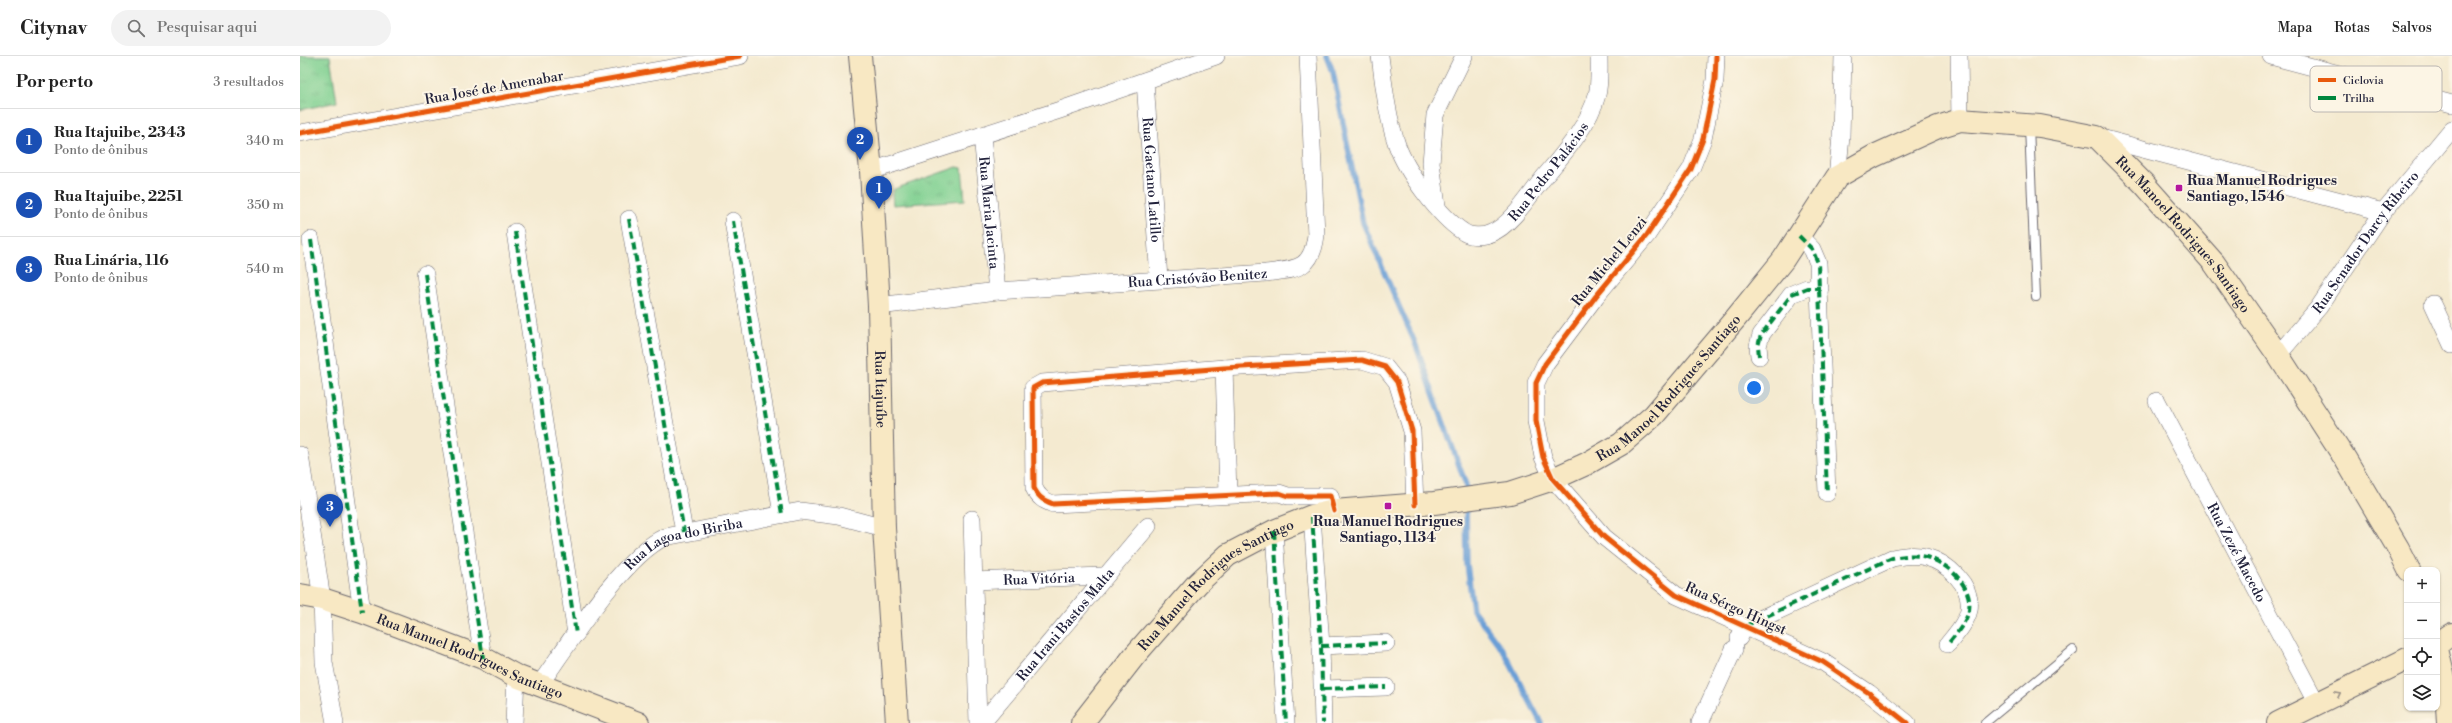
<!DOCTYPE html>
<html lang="pt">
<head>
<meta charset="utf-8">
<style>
  :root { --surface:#fff; --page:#f2f2f2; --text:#222; --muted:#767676; --line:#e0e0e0; --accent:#111827 }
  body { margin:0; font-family:"Libre Bodoni",serif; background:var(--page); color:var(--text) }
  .controls { position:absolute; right:12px; bottom:12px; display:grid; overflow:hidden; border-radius:8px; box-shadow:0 1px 3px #0004 }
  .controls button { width:36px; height:36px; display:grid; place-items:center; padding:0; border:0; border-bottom:1px solid var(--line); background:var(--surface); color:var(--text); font:20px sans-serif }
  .you { position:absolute; left:1454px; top:332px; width:14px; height:14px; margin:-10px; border:3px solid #fff; border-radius:50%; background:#1a73e8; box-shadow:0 0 0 6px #1a73e833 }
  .badge { display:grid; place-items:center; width:26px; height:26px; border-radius:50%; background:var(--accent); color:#fff; font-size:13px; font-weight:700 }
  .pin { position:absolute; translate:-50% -33px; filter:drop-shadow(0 1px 2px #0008) }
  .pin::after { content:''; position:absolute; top:21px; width:14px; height:12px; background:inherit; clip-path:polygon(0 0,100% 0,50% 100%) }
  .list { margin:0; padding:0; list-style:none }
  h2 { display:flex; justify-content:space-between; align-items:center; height:52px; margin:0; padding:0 16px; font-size:17px }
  h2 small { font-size:13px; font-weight:400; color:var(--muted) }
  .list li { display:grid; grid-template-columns:26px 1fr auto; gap:12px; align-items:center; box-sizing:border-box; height:64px; padding:0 16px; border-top:1px solid var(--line) }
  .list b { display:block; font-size:15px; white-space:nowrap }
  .list p { margin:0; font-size:13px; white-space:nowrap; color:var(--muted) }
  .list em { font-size:13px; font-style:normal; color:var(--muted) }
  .icon { flex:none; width:22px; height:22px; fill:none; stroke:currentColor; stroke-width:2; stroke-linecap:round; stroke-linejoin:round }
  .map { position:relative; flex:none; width:2152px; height:667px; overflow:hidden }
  header { display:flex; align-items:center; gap:24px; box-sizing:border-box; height:56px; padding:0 20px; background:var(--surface); border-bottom:1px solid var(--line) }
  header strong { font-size:19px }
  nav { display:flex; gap:22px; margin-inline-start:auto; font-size:14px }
  .search { width:280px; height:36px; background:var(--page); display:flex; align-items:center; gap:10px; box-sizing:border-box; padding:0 14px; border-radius:22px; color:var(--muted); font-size:15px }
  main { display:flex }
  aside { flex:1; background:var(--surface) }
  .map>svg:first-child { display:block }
  .park { fill:url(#park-tufts); stroke:#507966 }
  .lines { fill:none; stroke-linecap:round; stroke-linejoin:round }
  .stream { stroke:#6a9fd6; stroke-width:5.5 }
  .lane-casing { stroke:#6c686f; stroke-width:10 }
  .street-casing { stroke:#6c686f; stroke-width:18 }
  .secondary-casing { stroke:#6c686f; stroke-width:24 }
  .lane { stroke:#fff; stroke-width:8 }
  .street { stroke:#fff; stroke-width:17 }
  .secondary { stroke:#f8e8c3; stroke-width:22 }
  .quiet { stroke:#00873e; stroke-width:4; stroke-dasharray:8 4; stroke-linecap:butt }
  .cycleway-casing { stroke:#fcf5e5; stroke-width:8 }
  .cycleway { stroke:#e8590c; stroke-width:5 }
  .oneway { stroke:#988f86 }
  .poi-dot { fill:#b5179e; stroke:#fcf5e5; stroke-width:1.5 }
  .labels { text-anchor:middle; stroke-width:4; stroke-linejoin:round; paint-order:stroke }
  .street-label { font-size:14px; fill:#22223b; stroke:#fcf5e5 }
  .poi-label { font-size:14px; font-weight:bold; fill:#22223b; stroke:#fcf5e5; text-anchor:start }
  .key { fill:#fcf5e5; stroke:#bbb6b2; stroke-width:1 }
  .key-label { font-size:11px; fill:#22223b }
</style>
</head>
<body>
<header>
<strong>Citynav</strong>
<div class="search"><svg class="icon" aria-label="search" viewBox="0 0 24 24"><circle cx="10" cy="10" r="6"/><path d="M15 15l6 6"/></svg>Pesquisar aqui</div>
<nav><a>Mapa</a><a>Rotas</a><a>Salvos</a></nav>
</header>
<main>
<aside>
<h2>Por perto<small>3 resultados</small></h2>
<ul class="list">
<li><span class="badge" style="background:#1a4fb4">1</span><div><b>Rua Itajuibe, 2343</b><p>Ponto de ônibus</p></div><em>340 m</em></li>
<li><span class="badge" style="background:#1a4fb4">2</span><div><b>Rua Itajuibe, 2251</b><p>Ponto de ônibus</p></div><em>350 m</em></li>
<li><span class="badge" style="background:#1a4fb4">3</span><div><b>Rua Linária, 116</b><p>Ponto de ônibus</p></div><em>540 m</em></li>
</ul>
</aside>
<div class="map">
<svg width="2152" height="667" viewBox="0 0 2152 667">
  <defs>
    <pattern id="park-tufts" width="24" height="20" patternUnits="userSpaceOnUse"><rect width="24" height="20" fill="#7fd091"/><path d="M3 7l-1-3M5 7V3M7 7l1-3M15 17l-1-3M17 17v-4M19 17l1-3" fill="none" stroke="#6db27e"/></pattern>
  </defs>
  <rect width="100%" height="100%" fill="#fcf5e5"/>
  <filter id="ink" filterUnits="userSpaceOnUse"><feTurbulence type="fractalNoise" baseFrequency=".025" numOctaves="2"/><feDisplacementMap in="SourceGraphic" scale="8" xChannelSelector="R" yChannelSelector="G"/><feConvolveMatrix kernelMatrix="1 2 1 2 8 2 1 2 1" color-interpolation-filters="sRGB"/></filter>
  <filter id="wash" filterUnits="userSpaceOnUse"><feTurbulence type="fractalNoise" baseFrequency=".012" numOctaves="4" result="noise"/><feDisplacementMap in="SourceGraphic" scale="16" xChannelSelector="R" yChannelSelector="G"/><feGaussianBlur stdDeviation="0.9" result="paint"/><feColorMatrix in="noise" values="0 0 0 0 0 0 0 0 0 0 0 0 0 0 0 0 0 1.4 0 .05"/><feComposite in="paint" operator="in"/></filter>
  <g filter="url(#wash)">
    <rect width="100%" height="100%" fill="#f4ead0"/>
    <!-- park -->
    <g class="park">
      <path d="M0,0H30L37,46L0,54Z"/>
      <path d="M657,111L662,112L665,144L593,149L592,138L594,133Z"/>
    </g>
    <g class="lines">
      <!-- stream -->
      <g class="stream">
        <path d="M1027,0L1033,16L1063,167L1115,287L1166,429V438"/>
        <path d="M1166,447L1167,508L1173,554L1204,596L1241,667"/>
      </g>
    </g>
  </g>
  <g filter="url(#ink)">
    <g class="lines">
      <defs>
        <g id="lane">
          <path d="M1729,70L1736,241"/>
          <path d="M1685,667L1773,594"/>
        </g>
        <g id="street">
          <path id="s1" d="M1080,0C1084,30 1087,60 1097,89C1106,115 1139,160 1162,175C1169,181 1183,181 1191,177C1211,170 1231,137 1245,120C1264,97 1289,69 1297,39C1300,27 1299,13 1299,0"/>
          <path d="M1416,0L1415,24L1403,83L1391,113L1347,179L1296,240L1245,308L1236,327V365L1243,401L1253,423L1304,481L1376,539L1523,606L1569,637L1607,667"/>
          <path d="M1659,0L1660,64"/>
          <path d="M1971,0L2152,48"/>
          <path id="s2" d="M845,25L859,223"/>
          <path d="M0,77L440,0"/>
          <path id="s3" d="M682,79L697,235"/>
          <path d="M1797,81L2083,156"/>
          <path d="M571,115L760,54L916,0"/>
          <path d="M1537,121L1541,81L1543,0"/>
          <path d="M1137,150L1131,107L1135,59L1164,0"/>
          <path d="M329,163L384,476"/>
          <path d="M433,165L482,458"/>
          <path d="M215,176L276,578"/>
          <path d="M1499,180L1512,193L1518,207L1527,437"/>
          <path d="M11,184L62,556"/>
          <path d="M125,218L183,602"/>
          <path d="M2133,248L2152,289"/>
          <path id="s4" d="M579,250L697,235L966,217C996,213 1012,214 1016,179L1008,0"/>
          <path id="s5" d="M1978,299L2019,251L2083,156L2152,73"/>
          <path d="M1459,300L1458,290L1461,279L1492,238L1507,232H1520"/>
          <path d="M924,312L928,438"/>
          <path id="s6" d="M1857,345L2017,648"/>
          <path d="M0,399L22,543L24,606L35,667"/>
          <path d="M1034,455L1030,440H988L979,437L753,448C743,444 739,442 734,432L733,332L742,327L924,312L1062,304L1085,311L1097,326L1112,375L1115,449"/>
          <path d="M1012,460L1021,590L1023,667"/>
          <path d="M672,463L678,667"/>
          <path d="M974,475L986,667"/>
          <path id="s7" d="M674,525L803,520"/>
          <path d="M1439,582L1445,570L1592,502C1604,500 1614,498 1626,501C1648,507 1673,530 1669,554C1666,567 1656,578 1648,588"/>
          <path d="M1021,590L1086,587"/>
          <path id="s8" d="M240,628C268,589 323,500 365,481L500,455L539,460L584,472"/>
          <path d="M1023,633L1086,631"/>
          <path d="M214,667L216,620"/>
          <path id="s9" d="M682,667L848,470"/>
          <path d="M1400,667L1434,593"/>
        </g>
        <g id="secondary">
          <path id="s10" d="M560,0L571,115L579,250L584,472L597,667"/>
          <path id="s11" d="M0,539L22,543L62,556L183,602L216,620L338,667"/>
          <path d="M2137,588L2152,578"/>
          <path d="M2137,593L2146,631L2148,667"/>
          <path id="s12" d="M782,667L835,599L897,528L928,499L974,475L1012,460L1034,455L1134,447L1210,437L1253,423L1286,408L1321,388L1354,359L1436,262L1483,204L1537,121L1574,100L1638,71L1660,64L1740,70L1797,81L1844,128L1914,207L1978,299L2046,404L2098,492L2109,514"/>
          <path d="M1978,667L2107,603"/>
        </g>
      </defs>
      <!-- lane casing -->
      <use href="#lane" class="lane-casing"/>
      <!-- street casing -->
      <use href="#street" class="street-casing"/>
      <!-- secondary casing -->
      <use href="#secondary" class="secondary-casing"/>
      <!-- lane -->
      <use href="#lane" class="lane"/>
      <!-- street -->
      <use href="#street" class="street"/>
      <!-- secondary -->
      <use href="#secondary" class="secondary"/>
      <!-- quiet -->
      <g class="quiet">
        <path d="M329,163L384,476"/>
        <path d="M433,165L482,458"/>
        <path d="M215,176L276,578"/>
        <path d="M1499,180L1512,193L1518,207L1527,437"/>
        <path d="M11,184L62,556"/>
        <path d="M125,218L183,602"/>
        <path d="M1459,300L1458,290L1461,279L1492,238L1507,232H1520"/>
        <path d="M1012,460L1021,590L1023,667"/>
        <path d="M974,475L986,667"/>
        <path d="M1445,570L1592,502C1604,500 1614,498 1626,501C1648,507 1673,530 1669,554C1666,567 1656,578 1648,588"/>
        <path d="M1021,590L1086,587"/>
        <path d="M1023,633L1086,631"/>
      </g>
      <defs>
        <g id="cycleway">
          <path d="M1416,0L1415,24L1403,83L1391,113L1347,179L1296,240L1245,308L1236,327V365L1243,401L1253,423L1304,481L1376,539L1523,606L1569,637L1607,667"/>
          <path d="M0,77L440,0"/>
          <path d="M1034,455L1030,440H988L979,437L753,448C743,444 739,442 734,432L733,332L742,327L924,312L1062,304L1085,311L1097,326L1112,375L1115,449"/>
        </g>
      </defs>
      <!-- cycleway casing -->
      <use href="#cycleway" class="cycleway-casing"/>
      <!-- cycleway -->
      <use href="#cycleway" class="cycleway"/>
    </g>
    <!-- one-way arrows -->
    <defs><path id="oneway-chevron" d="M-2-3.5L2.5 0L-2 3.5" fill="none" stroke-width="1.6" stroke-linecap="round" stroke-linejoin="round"/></defs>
    <use class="oneway" href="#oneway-chevron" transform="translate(2038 638) rotate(-27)"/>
  </g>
  <!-- markers -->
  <g class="poi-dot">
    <rect x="1875" y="128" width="8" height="8" rx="2"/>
    <rect x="1084" y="446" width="8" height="8" rx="2"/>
  </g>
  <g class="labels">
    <!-- street labels -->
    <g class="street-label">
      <text transform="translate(194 31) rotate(-10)" y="5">Rua José de Amenabar</text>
      <text dy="5" stroke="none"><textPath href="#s1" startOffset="315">Rua Pedro Palácios</textPath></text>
      <text dy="5" stroke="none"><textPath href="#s2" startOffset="99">Rua Gaetano Latillo</textPath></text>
      <text dy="5" stroke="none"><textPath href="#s3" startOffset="78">Rua Maria Jacinta</textPath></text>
      <text dy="5" stroke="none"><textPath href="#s12" startOffset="1386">Rua Manoel Rodrigues Santiago</textPath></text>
      <text dy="5" stroke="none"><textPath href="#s5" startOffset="143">Rua Senador Darcy Ribeiro</textPath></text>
      <text transform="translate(1309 205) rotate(-51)" y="5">Rua Michel Lenzi</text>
      <text dy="5" stroke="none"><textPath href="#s4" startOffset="320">Rua Cristóvão Benitez</textPath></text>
      <text dy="5" stroke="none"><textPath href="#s12" startOffset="710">Rua Manoel Rodrigues Santiago</textPath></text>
      <text dy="5" stroke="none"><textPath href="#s10" startOffset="334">Rua Itajuíbe</textPath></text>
      <text dy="5" stroke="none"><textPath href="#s8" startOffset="209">Rua Lagoa do Biriba</textPath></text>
      <text dy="5" stroke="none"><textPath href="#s6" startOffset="171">Rua Zezé Macedo</textPath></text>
      <text dy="5" stroke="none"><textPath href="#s7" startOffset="65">Rua Vitória</textPath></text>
      <text dy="5" stroke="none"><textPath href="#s12" startOffset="195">Rua Manuel Rodrigues Santiago</textPath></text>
      <text transform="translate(1436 552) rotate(24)" y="5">Rua Sérgo Hingst</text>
      <text dy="5" stroke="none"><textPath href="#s9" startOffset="129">Rua Irani Bastos Malta</textPath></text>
      <text dy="5" stroke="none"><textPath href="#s11" startOffset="181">Rua Manuel Rodrigues Santiago</textPath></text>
    </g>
    <!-- poi labels -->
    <g class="poi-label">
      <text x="1887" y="129">Rua Manuel Rodrigues<tspan x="1887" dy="16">Santiago, 1546</tspan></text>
      <text x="1088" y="470" text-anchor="middle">Rua Manuel Rodrigues<tspan x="1088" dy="16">Santiago, 1134</tspan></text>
    </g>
  </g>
  <!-- legend -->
  <rect x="2010" y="10" width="132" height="46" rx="6" class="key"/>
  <rect x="2018" y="22" width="18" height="4" fill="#e8590c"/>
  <rect x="2018" y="40" width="18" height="4" fill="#00873e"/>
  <g class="key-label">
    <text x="2043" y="28">Ciclovia</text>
    <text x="2043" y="46">Trilha</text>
  </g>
</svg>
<div class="controls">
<button>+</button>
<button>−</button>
<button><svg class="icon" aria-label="locate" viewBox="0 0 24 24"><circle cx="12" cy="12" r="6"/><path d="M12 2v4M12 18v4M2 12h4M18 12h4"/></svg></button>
<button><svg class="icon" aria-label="layers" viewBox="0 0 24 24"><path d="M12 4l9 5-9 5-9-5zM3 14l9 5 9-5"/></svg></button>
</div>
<div class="you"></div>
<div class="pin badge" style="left:579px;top:153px;background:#1a4fb4">1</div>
<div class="pin badge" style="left:560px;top:104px;background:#1a4fb4">2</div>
<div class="pin badge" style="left:30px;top:471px;background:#1a4fb4">3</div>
</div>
</main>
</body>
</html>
